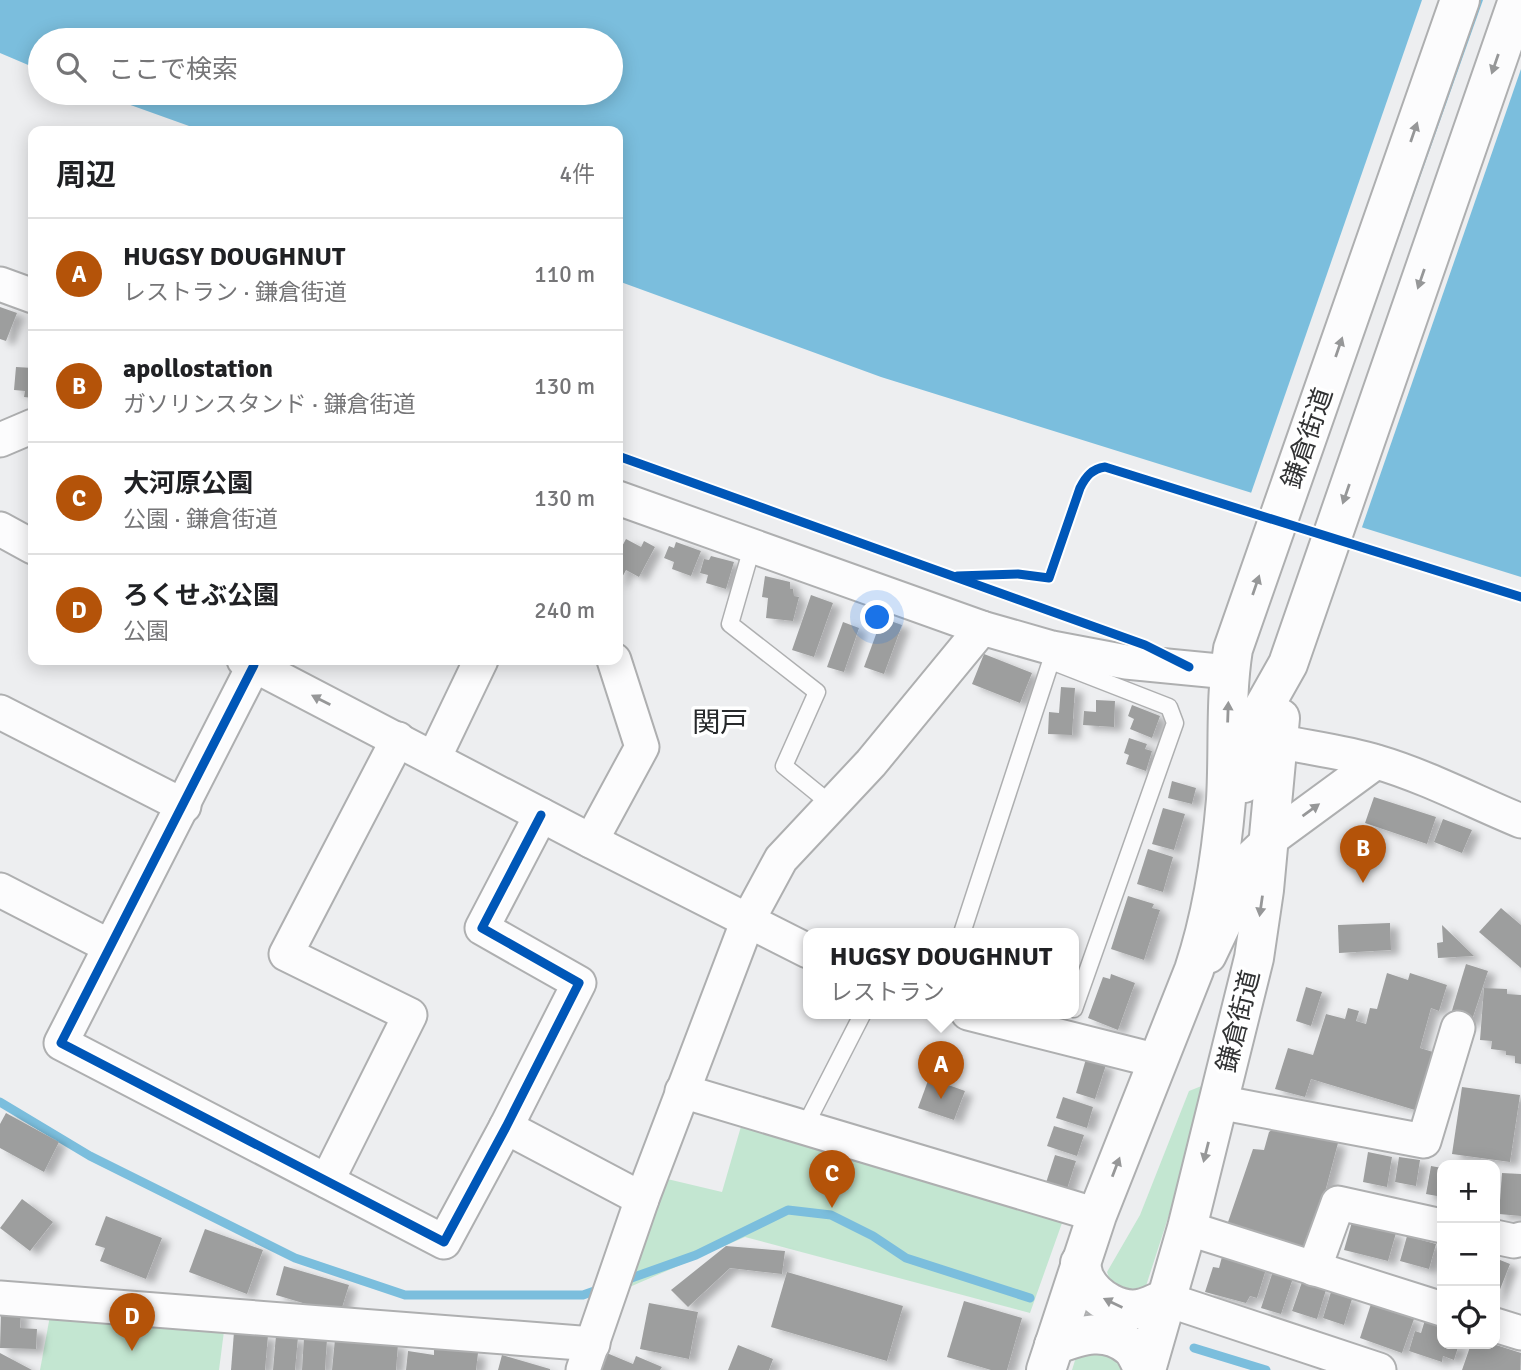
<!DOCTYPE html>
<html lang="ja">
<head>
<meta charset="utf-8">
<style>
  :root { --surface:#fff; --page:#f6f6f6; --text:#202124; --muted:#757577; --line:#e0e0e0; --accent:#b45309 }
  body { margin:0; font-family:Signika,"Noto Sans JP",sans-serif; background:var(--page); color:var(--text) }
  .controls { position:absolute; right:21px; bottom:21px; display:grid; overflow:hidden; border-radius:14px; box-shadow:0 4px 18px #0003 }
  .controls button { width:63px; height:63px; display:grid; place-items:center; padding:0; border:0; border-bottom:2px solid var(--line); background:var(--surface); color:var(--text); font:35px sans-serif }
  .you { position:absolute; left:878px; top:618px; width:24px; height:24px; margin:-18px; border:5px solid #fff; border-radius:50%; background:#1a73e8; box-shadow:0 0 0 10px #1a73e833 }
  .badge { display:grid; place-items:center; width:46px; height:46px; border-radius:50%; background:var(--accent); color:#fff; font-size:23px; font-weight:700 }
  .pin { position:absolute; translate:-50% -58px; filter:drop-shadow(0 2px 4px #0008) }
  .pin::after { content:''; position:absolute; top:37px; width:24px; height:21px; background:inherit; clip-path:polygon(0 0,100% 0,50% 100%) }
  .popup { position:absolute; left:803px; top:928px; width:276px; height:91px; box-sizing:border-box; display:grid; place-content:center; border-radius:14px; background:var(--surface); filter:drop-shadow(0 2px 5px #0005); font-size:23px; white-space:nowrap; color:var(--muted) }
  .popup b { font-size:26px; color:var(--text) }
  .popup::after { content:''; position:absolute; left:50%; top:100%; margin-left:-14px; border:14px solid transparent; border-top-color:var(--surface) }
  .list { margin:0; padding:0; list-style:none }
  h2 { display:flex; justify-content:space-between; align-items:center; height:91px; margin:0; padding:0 28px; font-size:30px }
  h2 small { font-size:23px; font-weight:400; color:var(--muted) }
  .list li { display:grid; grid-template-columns:46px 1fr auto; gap:21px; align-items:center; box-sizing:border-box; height:112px; padding:0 28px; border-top:2px solid var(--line) }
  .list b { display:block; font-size:26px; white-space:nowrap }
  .list p { margin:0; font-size:23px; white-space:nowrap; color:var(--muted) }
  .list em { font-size:23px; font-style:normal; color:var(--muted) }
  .icon { flex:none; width:38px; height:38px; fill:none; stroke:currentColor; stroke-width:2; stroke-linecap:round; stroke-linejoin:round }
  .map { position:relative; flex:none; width:1521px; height:1370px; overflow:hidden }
  .search { position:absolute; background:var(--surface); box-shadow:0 4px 18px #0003; left:28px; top:28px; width:595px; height:77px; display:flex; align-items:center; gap:18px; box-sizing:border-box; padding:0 24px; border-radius:38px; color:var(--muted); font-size:26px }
  .panel { position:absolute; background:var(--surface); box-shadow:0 4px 18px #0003; left:28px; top:126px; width:595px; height:539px; border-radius:14px }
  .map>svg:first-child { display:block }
  .green { fill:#c3e6d1 }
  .water { fill:#7bbedd }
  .pier { fill:#edeef0 }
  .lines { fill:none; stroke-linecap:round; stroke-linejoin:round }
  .stream { stroke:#7bbedd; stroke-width:9 }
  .building { fill:#9d9e9e; filter:url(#shadow) }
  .service-casing { stroke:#aeafb0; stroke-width:19 }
  .minor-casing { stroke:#aeafb0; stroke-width:37 }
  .primary-casing { stroke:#aeafb0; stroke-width:42 }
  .service { stroke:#fcfcfd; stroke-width:16 }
  .minor { stroke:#fcfcfd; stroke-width:33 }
  .primary { stroke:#fcfcfd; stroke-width:38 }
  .cycleway-casing { stroke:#fff; stroke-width:13 }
  .cycleway { stroke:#0057b8; stroke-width:9 }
  .oneway { fill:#969798 }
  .labels { text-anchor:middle; stroke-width:7; stroke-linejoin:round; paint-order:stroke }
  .street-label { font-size:26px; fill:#313233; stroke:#fff }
  .neighbourhood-label { font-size:28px; fill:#282a2c; stroke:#fff }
</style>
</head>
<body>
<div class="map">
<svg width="1521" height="1370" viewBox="0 0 1521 1370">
  <defs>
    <filter id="shadow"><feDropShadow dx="8" dy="4.5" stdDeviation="3.5" flood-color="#0004"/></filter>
  </defs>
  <rect width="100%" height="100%" fill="#edeef0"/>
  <!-- green -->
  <g class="green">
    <path d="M1204,1085L1179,1175L1177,1190L1145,1289L1134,1293L1111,1283L1107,1272L1140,1215L1189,1091Z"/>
    <path d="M742,1123L1062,1223L1030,1313L745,1237L618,1292L663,1178L722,1192Z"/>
    <path d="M50,1316L224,1331L219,1370H40Z"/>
    <path d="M1078,1351L1116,1353L1122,1365L1121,1370H1072Z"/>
  </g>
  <!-- water -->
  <path class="water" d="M0,0H1521V577L881,377L618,281V131H203L97,93H611V40H40V70L0,53Z"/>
  <!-- pier -->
  <g class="pier">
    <path d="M1422,0H1480L1299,511L1250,496Z"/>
    <path d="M1483,0H1521V69L1361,530L1301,512Z"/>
  </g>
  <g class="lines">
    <!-- stream -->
    <g class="stream">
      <path d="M0,1102L90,1156L295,1258L405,1295H583L603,1288"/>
      <path d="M623,1281L696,1255L788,1210L831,1215L873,1236L906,1258L1030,1298"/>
      <path d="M1194,1348L1266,1370"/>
    </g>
  </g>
  <!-- building -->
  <g class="building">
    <path d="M0,307L17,313L6,341L0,339Z"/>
    <path d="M16,367L33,368V398L24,397L25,391L14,390Z"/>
    <path d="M626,539L641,547L644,541L655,547L639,577L626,570L618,585V554Z"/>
    <path d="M676,542L701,551L691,576L672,569L674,562L664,558L669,546L674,548Z"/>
    <path d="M711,556L734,562L726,589L706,583L708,575L700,573L704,559L709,560Z"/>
    <path d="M765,576L790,582V589H793L794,596L799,597L793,621L766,618L768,598L762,597Z"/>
    <path d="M811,595L833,603L814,657L792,650Z"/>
    <path d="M882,618L902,625L884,674L864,667Z"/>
    <path d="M843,622L859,628L844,672L827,667Z"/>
    <path d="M984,654L1032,673L1020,703L972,684Z"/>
    <path d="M1061,687L1075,688L1072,735L1048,734L1049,712L1059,713Z"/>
    <path d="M1096,700L1115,701L1114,727L1083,725L1084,711L1096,712Z"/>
    <path d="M1132,705L1160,716L1152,738L1130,729L1134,719L1128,716Z"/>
    <path d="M1129,738L1147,744L1145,749L1152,751L1146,771L1126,764L1129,755L1124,753Z"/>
    <path d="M1172,781L1196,788L1192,804L1168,798Z"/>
    <path d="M1374,797L1436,817L1427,844L1365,823Z"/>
    <path d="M1163,808L1185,814L1174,850L1152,844Z"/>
    <path d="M1443,819L1472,830L1462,853L1434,842Z"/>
    <path d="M1148,849L1173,857L1163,892L1137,884Z"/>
    <path d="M1128,896L1154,904L1152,908L1160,910L1144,960L1111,949Z"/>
    <path d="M1501,908L1521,925V968L1479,932Z"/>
    <path d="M1390,923L1391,950L1339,953L1338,925Z"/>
    <path d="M1442,925L1474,956L1438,958L1437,943L1443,942Z"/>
    <path d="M1466,964L1488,971L1471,1023L1450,1017Z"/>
    <path d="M1387,973L1408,980L1410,973L1447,985L1439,1011L1431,1008L1420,1048L1433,1052L1415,1110L1311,1079L1305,1097L1275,1089L1288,1048L1313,1055L1326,1014L1345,1019L1348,1008L1359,1011L1356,1021L1366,1024L1370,1008L1377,1009Z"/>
    <path d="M1111,974L1135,983L1118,1030L1088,1018L1103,977L1110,979Z"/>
    <path d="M1306,987L1322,992L1311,1026L1296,1021Z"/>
    <path d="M1484,988L1507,989V994L1521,995V1064L1515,1063V1056L1506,1055V1051L1491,1049L1492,1041L1480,1040Z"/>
    <path d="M1086,1059L1106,1065L1095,1099L1076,1093Z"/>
    <path d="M929,1078L965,1091L954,1120L918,1108Z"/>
    <path d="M1462,1087L1520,1095L1510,1162L1452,1154Z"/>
    <path d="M1063,1097L1093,1107L1087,1128L1056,1118Z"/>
    <path d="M6,1113L59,1142L44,1172L0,1148V1124Z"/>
    <path d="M1054,1126L1084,1135L1077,1156L1047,1146Z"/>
    <path d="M1277,1126L1338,1143L1309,1252L1226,1228L1253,1149L1264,1150L1269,1132Z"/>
    <path d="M1368,1152L1392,1157L1387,1187L1363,1182Z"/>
    <path d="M1055,1155L1076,1161L1065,1195L1044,1189Z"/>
    <path d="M1399,1157L1420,1160L1416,1186L1395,1182Z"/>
    <path d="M1431,1166L1442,1168L1437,1196L1426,1194Z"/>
    <path d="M1502,1173L1521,1174V1216L1499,1214Z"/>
    <path d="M22,1199L53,1222L30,1251L0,1228Z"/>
    <path d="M106,1216L162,1238L146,1279L100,1261L105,1248L95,1245Z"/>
    <path d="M1352,1222L1396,1233L1388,1261L1344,1250Z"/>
    <path d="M205,1229L263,1250L247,1294L189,1272Z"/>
    <path d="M1407,1236L1436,1244L1429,1269L1400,1261Z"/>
    <path d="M726,1246L785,1251L782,1274L730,1268L688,1307L671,1290Z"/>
    <path d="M1223,1253L1267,1266L1257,1298L1250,1296L1246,1303L1205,1292L1213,1267L1219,1268Z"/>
    <path d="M1495,1258L1510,1264L1495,1302Z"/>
    <path d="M1441,1265H1442V1282L1437,1281Z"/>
    <path d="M284,1266L349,1285L340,1314L276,1295Z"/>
    <path d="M1273,1271L1293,1278L1281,1314L1261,1308Z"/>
    <path d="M787,1272L903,1306L887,1361L771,1327Z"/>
    <path d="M1302,1282L1326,1290L1317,1319L1292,1311Z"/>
    <path d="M1331,1292L1352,1299L1344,1325L1323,1318Z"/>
    <path d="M964,1301L1022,1318L1007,1370H991L947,1357Z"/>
    <path d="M649,1303L698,1312L689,1359L640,1349Z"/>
    <path d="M1371,1304L1414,1319L1402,1353L1360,1338Z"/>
    <path d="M1,1310L21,1311L20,1328L37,1329L36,1349L0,1348Z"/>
    <path d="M1425,1320L1442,1326V1344H1459L1454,1360L1443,1356L1442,1362L1409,1351L1415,1331L1421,1333Z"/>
    <path d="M234,1332L268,1335L265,1370H231Z"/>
    <path d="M276,1335L298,1337L295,1370H273Z"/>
    <path d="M304,1337L327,1339L325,1370H302Z"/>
    <path d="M335,1339L398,1344L396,1370H332Z"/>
    <path d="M1471,1344H1493L1521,1353L1520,1370H1462Z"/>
    <path d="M738,1345L773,1359L769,1370H728Z"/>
    <path d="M434,1347L478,1353L476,1370H406L408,1351L434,1355Z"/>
    <path d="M602,1351L633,1364L636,1356L662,1367L660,1370H594Z"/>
    <path d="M0,1353L32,1370H0Z"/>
    <path d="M502,1355L550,1369V1370H498Z"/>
  </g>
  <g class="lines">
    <defs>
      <g id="service">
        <path d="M753,544L730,624L817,692L784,766L832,805"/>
        <path d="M1051,661L1169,707L1175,723L1074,1009"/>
        <path d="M962,933L1051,661L1052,650"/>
        <path d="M804,1128L863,1013"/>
      </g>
      <g id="minor">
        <path d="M0,284L33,296"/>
        <path d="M0,440L33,426"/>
        <path d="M618,498L982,628"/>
        <path d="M0,529L33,547"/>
        <path d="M244,660L591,841L808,951"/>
        <path d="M254,665L61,1043L444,1242L506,1127L579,983L482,928L541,815"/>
        <path d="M0,712L184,806"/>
        <path d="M1277,741C1310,748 1345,752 1377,762C1425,776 1475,802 1521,821"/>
        <path d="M434,758L481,660"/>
        <path d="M591,841L642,747L614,660"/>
        <path d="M0,890L109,946"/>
        <path d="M1209,956L1230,912L1248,860L1267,842L1376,762"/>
        <path d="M968,1013L1158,1061"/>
        <path d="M682,1091L1097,1215"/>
        <path d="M1218,1102L1424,1141L1458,1028"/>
        <path d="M506,1127L642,1199"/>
        <path d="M327,1181L410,1015L286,954L398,739"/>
        <path d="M1187,1228L1442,1309"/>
        <path d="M1495,1237L1514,1241L1521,1239"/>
        <path d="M1314,1269L1338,1203L1442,1226"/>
        <path d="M0,1298L593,1344"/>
        <path d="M1165,1299L1379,1370"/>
        <path d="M1495,1325L1521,1333"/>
        <path d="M583,1370L642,1199L748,920L781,859L871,763L982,628L1052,648L1126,662L1229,672"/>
      </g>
      <g id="primary">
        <path d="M1244,783L1257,719L1288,664L1518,0"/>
        <path d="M1080,1263C1082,1268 1083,1275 1085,1279C1095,1299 1122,1314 1143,1308C1151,1306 1158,1302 1165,1299"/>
        <path d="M1054,1345C1079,1336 1105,1326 1129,1346C1136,1351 1140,1363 1144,1370"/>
        <path d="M1046,1370L1097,1215L1194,970C1212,916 1221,858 1226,800C1229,750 1225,699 1233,649L1460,0"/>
        <path d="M1146,1370L1187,1228L1254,958L1264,890L1280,718"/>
      </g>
    </defs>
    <!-- service casing -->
    <use href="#service" class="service-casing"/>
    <!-- minor casing -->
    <use href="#minor" class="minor-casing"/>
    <!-- primary casing -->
    <use href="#primary" class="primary-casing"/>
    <!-- service -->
    <use href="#service" class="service"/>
    <!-- minor -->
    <use href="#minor" class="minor"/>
    <!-- primary -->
    <use href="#primary" class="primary"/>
    <defs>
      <g id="cycleway">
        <path d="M618,456L1145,645L1189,667"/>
        <path d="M957,576L1018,574L1049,578L1080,488C1086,476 1092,469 1105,467L1521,597"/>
        <path d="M254,665L61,1043L444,1242L506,1127L579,983L482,928L541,815"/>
      </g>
    </defs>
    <!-- cycleway casing -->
    <use href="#cycleway" class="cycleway-casing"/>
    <!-- cycleway -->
    <use href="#cycleway" class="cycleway"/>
  </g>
  <!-- one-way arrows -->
  <defs><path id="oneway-solid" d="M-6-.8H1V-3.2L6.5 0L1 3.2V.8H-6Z" transform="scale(1.75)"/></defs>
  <g class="oneway">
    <use href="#oneway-solid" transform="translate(1495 64) rotate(109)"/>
    <use href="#oneway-solid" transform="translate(1414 132) rotate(-71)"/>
    <use href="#oneway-solid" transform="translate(1421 279) rotate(109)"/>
    <use href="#oneway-solid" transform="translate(1339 347) rotate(-71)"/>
    <use href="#oneway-solid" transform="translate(1346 494) rotate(109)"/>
    <use href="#oneway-solid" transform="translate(1256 585) rotate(-71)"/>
    <use href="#oneway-solid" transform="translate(321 700) rotate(-153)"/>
    <use href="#oneway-solid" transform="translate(1228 712) rotate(-88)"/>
    <use href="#oneway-solid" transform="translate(1311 810) rotate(-36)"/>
    <use href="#oneway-solid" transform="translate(1261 906) rotate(98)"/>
    <use href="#oneway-solid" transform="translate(1206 1152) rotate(104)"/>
    <use href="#oneway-solid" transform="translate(1116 1167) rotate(-69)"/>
    <use href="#oneway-solid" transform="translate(1113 1303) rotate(-154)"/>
  </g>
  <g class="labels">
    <!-- street labels -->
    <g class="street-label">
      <text transform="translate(1307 438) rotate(-71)" y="9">鎌倉街道</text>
      <text transform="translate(1238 1021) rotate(-76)" y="9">鎌倉街道</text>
    </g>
    <!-- neighbourhood labels -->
    <g class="neighbourhood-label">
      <text x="720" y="732">関戸</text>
    </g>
  </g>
</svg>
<div class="controls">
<button>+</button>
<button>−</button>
<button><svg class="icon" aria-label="locate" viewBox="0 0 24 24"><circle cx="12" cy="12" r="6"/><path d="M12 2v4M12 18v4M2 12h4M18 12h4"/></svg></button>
</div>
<div class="you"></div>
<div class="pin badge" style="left:941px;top:1099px">A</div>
<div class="popup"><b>HUGSY DOUGHNUT</b>レストラン</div>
<div class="pin badge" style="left:1363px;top:883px">B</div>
<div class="pin badge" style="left:832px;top:1208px">C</div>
<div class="pin badge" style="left:132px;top:1351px">D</div>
<div class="search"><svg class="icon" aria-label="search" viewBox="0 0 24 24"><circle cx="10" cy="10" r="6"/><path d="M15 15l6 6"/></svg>ここで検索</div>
<section class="panel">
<h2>周辺<small>4件</small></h2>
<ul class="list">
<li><span class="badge">A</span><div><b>HUGSY DOUGHNUT</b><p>レストラン · 鎌倉街道</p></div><em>110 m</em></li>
<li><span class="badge">B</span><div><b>apollostation</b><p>ガソリンスタンド · 鎌倉街道</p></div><em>130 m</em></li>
<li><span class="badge">C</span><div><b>大河原公園</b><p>公園 · 鎌倉街道</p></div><em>130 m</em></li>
<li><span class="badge">D</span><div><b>ろくせぶ公園</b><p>公園</p></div><em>240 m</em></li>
</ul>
</section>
</div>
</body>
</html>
